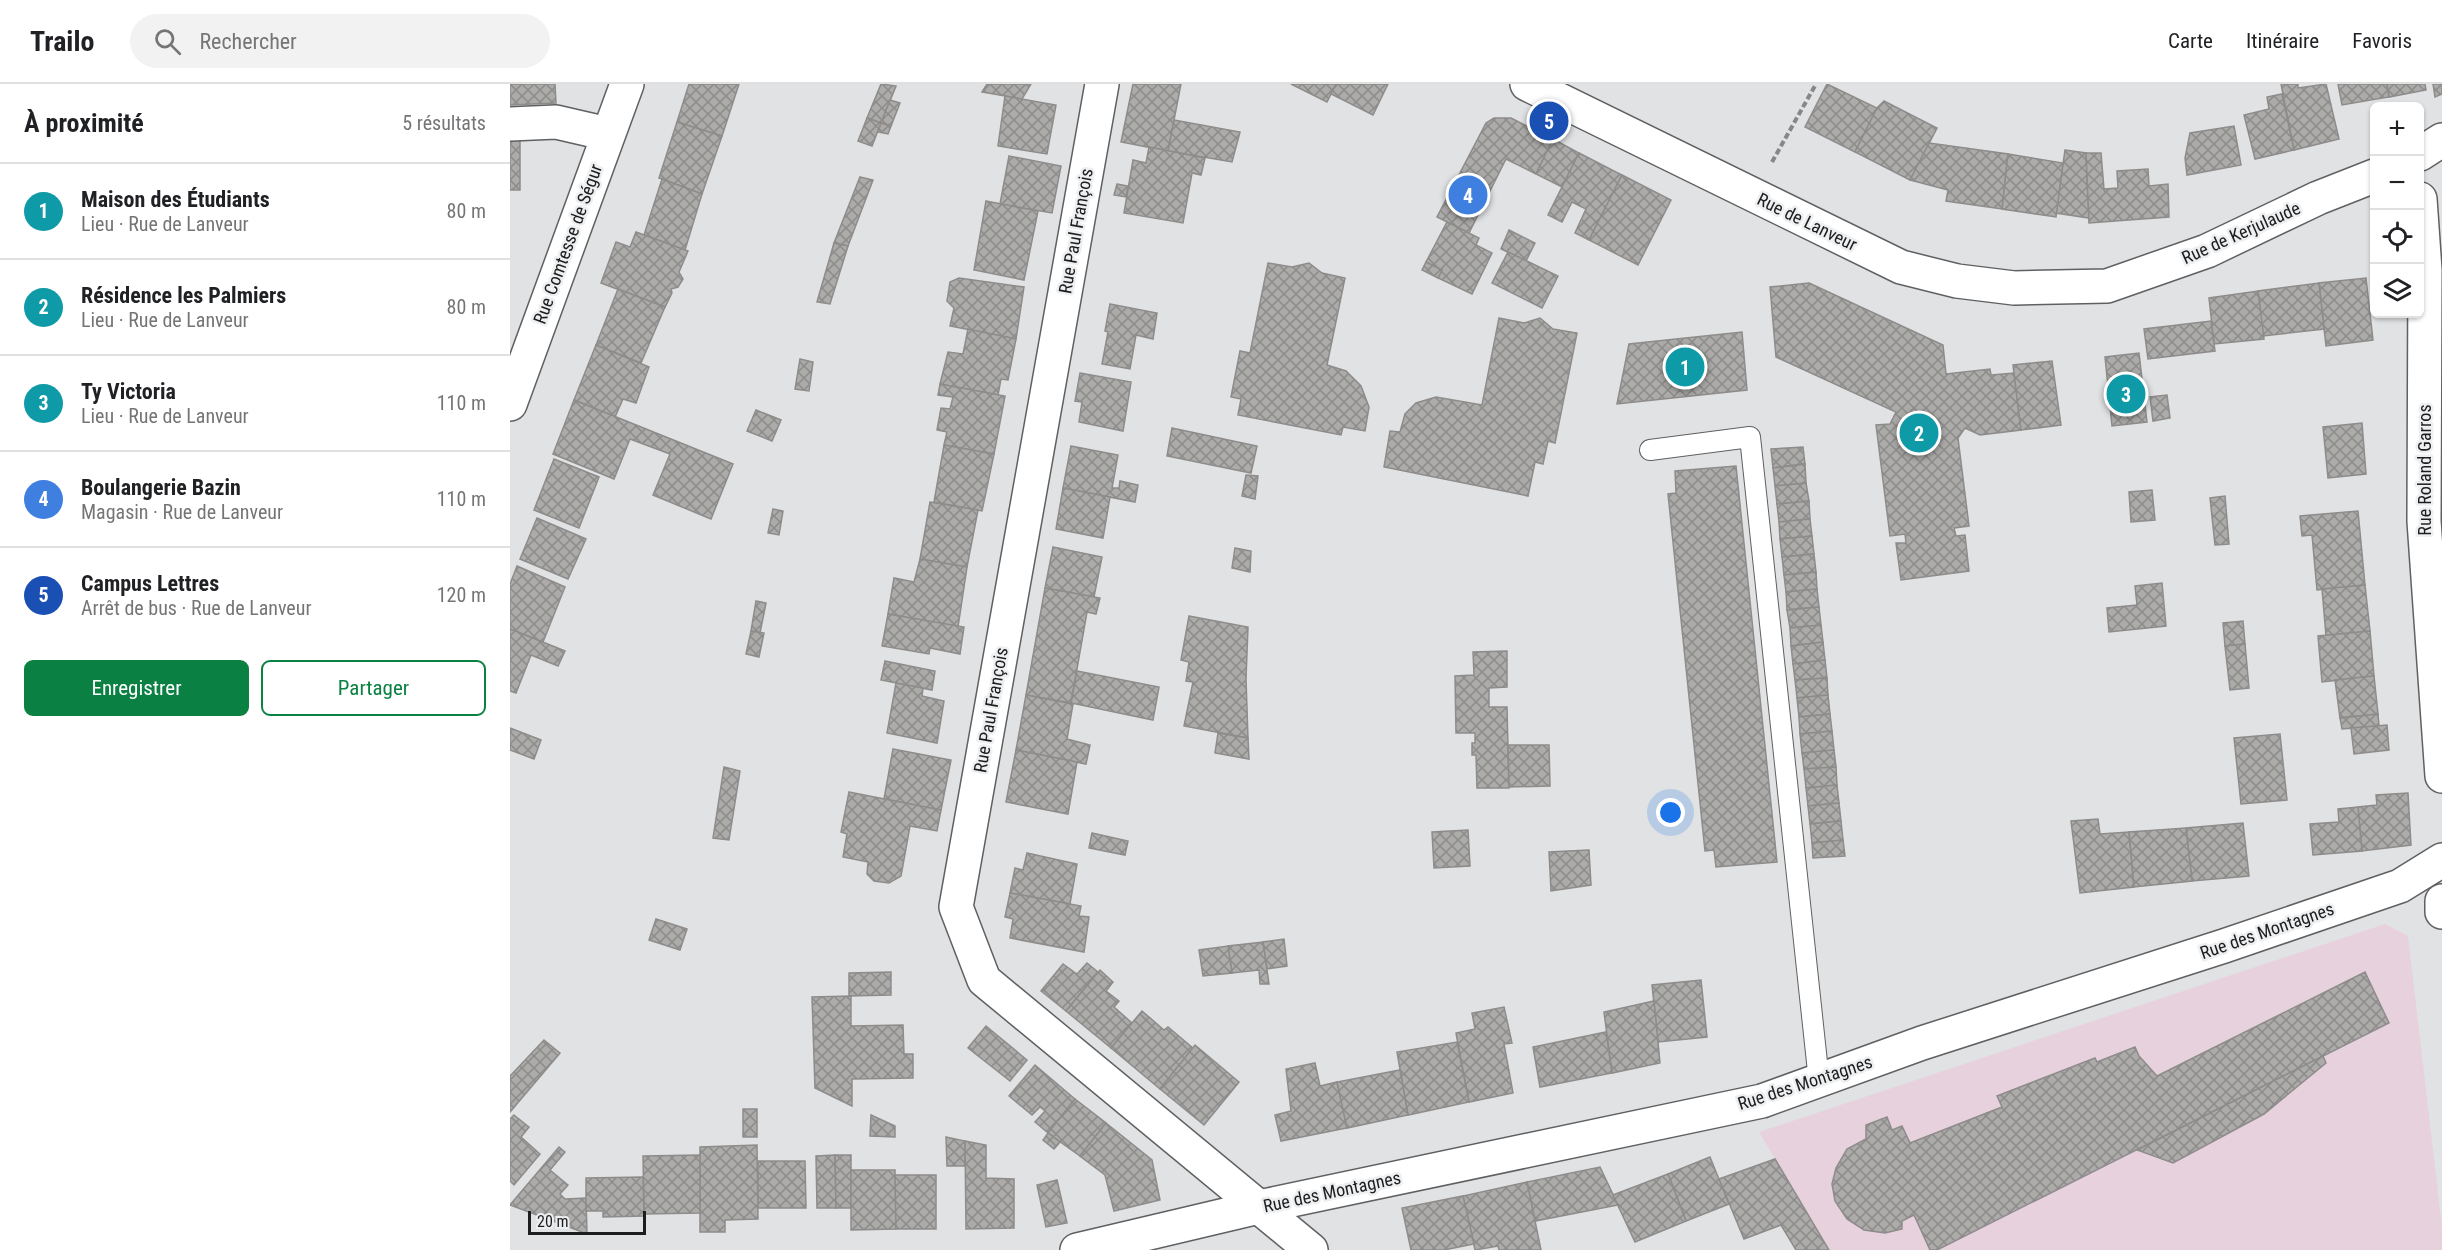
<!DOCTYPE html>
<html lang="fr">
<head>
<meta charset="utf-8">
<style>
  :root { --surface:#fff; --page:#f2f2f2; --text:#202124; --muted:#757577; --line:#e0e0e0; --accent:#0b8043 }
  body { margin:0; font-family:"Roboto Condensed",sans-serif; background:var(--page); color:var(--text) }
  .controls { position:absolute; right:18px; top:18px; display:grid; overflow:hidden; border-radius:9px; box-shadow:0 2px 4px #0004 }
  .controls button { width:54px; height:54px; display:grid; place-items:center; padding:0; border:0; border-bottom:2px solid var(--line); background:var(--surface); color:var(--text); font:30px sans-serif }
  .scale { position:absolute; left:18px; bottom:15px; width:118px; box-sizing:border-box; padding-left:6px; border:3px solid #1c1d1e; border-top:0; font-size:16px; line-height:21px; white-space:nowrap; color:#1c1d1e; -webkit-text-stroke:4px #edeff1; paint-order:stroke }
  .you { position:absolute; left:1161px; top:729px; width:21px; height:21px; margin:-15px; border:4px solid #fff; border-radius:50%; background:#1a73e8; box-shadow:0 0 0 9px #1a73e833 }
  .badge { display:grid; place-items:center; width:39px; height:39px; border-radius:50%; background:var(--accent); color:#fff; font-size:20px; font-weight:700 }
  .pin { position:absolute; translate:-50% -50%; border:3px solid #fff; box-shadow:0 2px 6px #0006 }
  .list { margin:0; padding:0; list-style:none }
  h2 { display:flex; justify-content:space-between; align-items:center; height:78px; margin:0; padding:0 24px; font-size:26px }
  h2 small { font-size:20px; font-weight:400; color:var(--muted) }
  .list li { display:grid; grid-template-columns:39px 1fr auto; gap:18px; align-items:center; box-sizing:border-box; height:96px; padding:0 24px; border-top:2px solid var(--line) }
  .list b { display:block; font-size:22px; white-space:nowrap }
  .list p { margin:0; font-size:20px; white-space:nowrap; color:var(--muted) }
  .list em { font-size:20px; font-style:normal; color:var(--muted) }
  .actions { display:flex; gap:12px; padding:18px 24px }
  .actions a { flex:1; padding:14px 0; border:2px solid var(--accent); border-radius:9px; text-align:center; font-size:21px; color:var(--accent) }
  .actions .main { background:var(--accent); color:#fff }
  .icon { flex:none; width:33px; height:33px; fill:none; stroke:currentColor; stroke-width:2; stroke-linecap:round; stroke-linejoin:round }
  .map { position:relative; flex:none; width:1932px; height:1166px; overflow:hidden }
  header { display:flex; align-items:center; gap:36px; box-sizing:border-box; height:84px; padding:0 30px; background:var(--surface); border-bottom:2px solid var(--line) }
  header strong { font-size:28px }
  nav { display:flex; gap:33px; margin-inline-start:auto; font-size:21px }
  .search { width:420px; height:54px; background:var(--page); display:flex; align-items:center; gap:15px; box-sizing:border-box; padding:0 21px; border-radius:33px; color:var(--muted); font-size:22px }
  main { display:flex }
  aside { flex:1; background:var(--surface) }
  .map>svg:first-child { display:block }
  .education { fill:#e7d1dd }
  .building { fill:url(#building-cross-hatch); stroke:#8e8c8b; stroke-width:1.5 }
  .lines { fill:none; stroke-linecap:round; stroke-linejoin:round }
  .lane-casing { stroke:#5f6062; stroke-width:22 }
  .street-casing { stroke:#5f6062; stroke-width:36 }
  .secondary-casing { stroke:#5f6062; stroke-width:36 }
  .path { stroke:#858788; stroke-width:4; stroke-dasharray:6 3; stroke-linecap:butt }
  .lane { stroke:#fff; stroke-width:20 }
  .street { stroke:#fff; stroke-width:33 }
  .secondary { stroke:#fff; stroke-width:33 }
  .labels { text-anchor:middle; stroke-width:5; stroke-linejoin:round; paint-order:stroke }
  .street-label { font-size:18px; fill:#1c1d1e; stroke:#edeff1 }
</style>
</head>
<body>
<header>
<strong>Trailo</strong>
<div class="search"><svg class="icon" aria-label="search" viewBox="0 0 24 24"><circle cx="10" cy="10" r="6"/><path d="M15 15l6 6"/></svg>Rechercher</div>
<nav><a>Carte</a><a>Itinéraire</a><a>Favoris</a></nav>
</header>
<main>
<aside>
<h2>À proximité<small>5 résultats</small></h2>
<ul class="list">
<li><span class="badge" style="background:#0f9aa8">1</span><div><b>Maison des Étudiants</b><p>Lieu · Rue de Lanveur</p></div><em>80 m</em></li>
<li><span class="badge" style="background:#0f9aa8">2</span><div><b>Résidence les Palmiers</b><p>Lieu · Rue de Lanveur</p></div><em>80 m</em></li>
<li><span class="badge" style="background:#0f9aa8">3</span><div><b>Ty Victoria</b><p>Lieu · Rue de Lanveur</p></div><em>110 m</em></li>
<li><span class="badge" style="background:#3f7fe0">4</span><div><b>Boulangerie Bazin</b><p>Magasin · Rue de Lanveur</p></div><em>110 m</em></li>
<li><span class="badge" style="background:#1a4fb4">5</span><div><b>Campus Lettres</b><p>Arrêt de bus · Rue de Lanveur</p></div><em>120 m</em></li>
</ul>
<div class="actions"><a class="main">Enregistrer</a><a>Partager</a></div>
</aside>
<div class="map">
<svg width="1932" height="1166" viewBox="0 0 1932 1166">
  <defs>
    <pattern id="building-cross-hatch" width="8" height="8" patternUnits="userSpaceOnUse" patternTransform="scale(1.5)"><rect width="8" height="8" fill="#acaba9"/><path d="M0 0l8 8M0 8l8-8" fill="none" stroke="#8b8b89"/></pattern>
  </defs>
  <rect width="100%" height="100%" fill="#e0e2e4"/>
  <!-- education -->
  <path class="education" d="M1875,840L1898,852L1932,1143V1166H1319L1249,1048Z"/>
  <!-- building -->
  <g class="building">
    <path d="M0,0H45L46,19L0,21Z"/>
    <path d="M179,0H229L212,52L167,38Z"/>
    <path d="M371,0L386,2L371,39L357,34Z"/>
    <path d="M477,0H521L512,15L472,8Z"/>
    <path d="M623,0H671L658,67L611,58Z"/>
    <path d="M781,0H826L817,18Z"/>
    <path d="M826,0H878L863,31L821,10Z"/>
    <path d="M1317,0L1367,24L1345,68L1295,43Z"/>
    <path d="M1771,0H1788V4L1816,0L1829,55L1784,66Z"/>
    <path d="M1828,0H1877L1879,13L1832,21Z"/>
    <path d="M1877,0H1915L1916,6L1879,13Z"/>
    <path d="M1923,0H1932V10L1925,13Z"/>
    <path d="M1772,10L1784,66L1745,75L1734,31L1759,25L1757,13Z"/>
    <path d="M495,12L546,21L537,70L488,62Z"/>
    <path d="M380,16L390,19L381,42L371,39Z"/>
    <path d="M1374,17L1427,44L1400,96L1345,68L1367,24Z"/>
    <path d="M357,34L371,39L362,62L348,57Z"/>
    <path d="M984,34H1001L1043,55L1026,90L996,75L959,149L927,133L976,39Z"/>
    <path d="M664,36L730,48L722,78L658,67Z"/>
    <path d="M167,38L212,52L192,110L149,94Z"/>
    <path d="M371,39L381,42L378,50L368,48Z"/>
    <path d="M1724,42L1731,81L1677,91L1675,74L1680,49Z"/>
    <path d="M10,55V106H0V56Z"/>
    <path d="M1043,55L1069,69L1052,103L1026,90Z"/>
    <path d="M1419,59L1498,70L1492,125L1436,117L1438,106L1400,96Z"/>
    <path d="M639,63L695,74L691,91L682,89L673,139L614,129L623,76L636,79Z"/>
    <path d="M1555,66L1576,69L1579,134L1546,129Z"/>
    <path d="M1069,69L1112,91L1079,156L1065,149L1076,125L1062,118L1052,138L1038,131Z"/>
    <path d="M1576,69H1591L1594,105L1608,104L1607,87L1638,85L1639,102L1658,100L1659,133L1579,139Z"/>
    <path d="M1498,70L1553,79L1546,133L1492,125Z"/>
    <path d="M499,72L551,82L542,129L490,120Z"/>
    <path d="M1112,91L1161,116L1128,181L1079,156Z"/>
    <path d="M350,93L363,96L338,162L324,159Z"/>
    <path d="M152,95L192,110L175,166L134,151Z"/>
    <path d="M607,100L618,102L616,113L604,111Z"/>
    <path d="M476,117L528,127L514,196L464,186Z"/>
    <path d="M937,138L969,154L966,161L982,169L962,210L928,194L932,186L916,178Z"/>
    <path d="M999,146L1025,159L1016,177L991,165Z"/>
    <path d="M126,148L178,167L169,188L173,195L168,203L161,205L162,209L155,223L91,199L106,158L120,163Z"/>
    <path d="M324,159L338,162L320,220L307,218Z"/>
    <path d="M998,168L1048,192L1032,224L982,199Z"/>
    <path d="M916,178L932,186L928,194L912,186Z"/>
    <path d="M758,179L782,183L799,179L812,189L835,194L817,281L836,287L851,302L859,323L855,347L833,343L831,351L728,331L731,315L721,313L730,267L740,269Z"/>
    <path d="M449,194L514,203L506,255L440,242L444,224L437,217L440,198Z"/>
    <path d="M1856,194L1863,256L1816,262L1809,199Z"/>
    <path d="M1299,199L1433,261L1436,290L1480,285L1481,291L1504,289L1511,346L1470,351L1455,344L1448,354L1459,442L1444,444L1446,452L1455,451L1459,487L1391,496L1386,459H1396L1395,450L1380,452L1366,341L1380,340L1386,328L1266,273L1260,203Z"/>
    <path d="M1809,199L1814,245L1753,252L1748,207Z"/>
    <path d="M108,205L155,223L131,279L86,261Z"/>
    <path d="M1748,207L1754,255L1704,260L1699,214Z"/>
    <path d="M600,220L647,229L643,255L626,251L620,285L592,280L598,248L595,247Z"/>
    <path d="M989,234L1014,239L1030,234L1043,245L1067,249L1045,359L1038,357L1033,380L1025,378L1018,412L874,383L880,347L890,348L895,330L906,319L926,313L972,321Z"/>
    <path d="M1701,237L1705,267L1638,275L1634,245Z"/>
    <path d="M458,245L506,255L498,296L491,295L488,311L430,300L438,268L453,270Z"/>
    <path d="M1232,248L1237,306L1107,320L1119,260Z"/>
    <path d="M86,261L139,283L126,319L113,315L105,333L64,316Z"/>
    <path d="M1629,269L1637,338L1602,342L1595,273Z"/>
    <path d="M290,275L303,278L299,307L285,305Z"/>
    <path d="M1542,277L1551,341L1511,346L1503,281Z"/>
    <path d="M570,289L621,298L613,347L569,338L572,318L565,317Z"/>
    <path d="M430,300L495,312L484,370L434,361L437,348L427,346L431,324L440,325L443,313L428,311Z"/>
    <path d="M1657,311L1660,334L1643,337L1640,313Z"/>
    <path d="M64,316L223,380L201,435L143,411L160,370L120,355L104,395L43,370Z"/>
    <path d="M246,326L271,336L262,357L237,347Z"/>
    <path d="M1852,339L1856,390L1818,394L1813,343Z"/>
    <path d="M662,344L747,362L741,389L657,372Z"/>
    <path d="M434,361L484,370L472,427L424,418Z"/>
    <path d="M561,362L608,371L602,404H609L610,397L628,401L625,418L553,404Z"/>
    <path d="M1293,363L1295,380L1263,384L1261,365Z"/>
    <path d="M44,375L89,393L69,444L24,426Z"/>
    <path d="M1295,380L1296,399L1265,402L1263,384Z"/>
    <path d="M1226,382L1267,778L1206,783L1204,766L1195,767L1158,410L1166,409L1165,387Z"/>
    <path d="M736,391L748,392L745,415L732,412Z"/>
    <path d="M1296,399L1299,417L1267,420L1265,402Z"/>
    <path d="M553,404L600,413L593,454L546,445Z"/>
    <path d="M1642,406L1645,436L1621,438L1619,408Z"/>
    <path d="M1715,412L1719,460L1705,461L1700,414Z"/>
    <path d="M1299,417L1300,435L1269,438L1267,420Z"/>
    <path d="M420,418L468,426L457,483L410,475Z"/>
    <path d="M263,425L273,427L269,451L258,449Z"/>
    <path d="M1848,427L1855,501L1807,506L1802,451L1792,452L1790,432Z"/>
    <path d="M27,434L76,455L58,495L10,475Z"/>
    <path d="M1300,435L1302,452L1270,455L1269,438Z"/>
    <path d="M1302,452L1304,470L1272,473L1270,455Z"/>
    <path d="M543,463L592,473L584,513L535,504Z"/>
    <path d="M725,464L741,467L740,488L722,484Z"/>
    <path d="M1304,470L1306,488L1274,491L1272,473Z"/>
    <path d="M410,475L457,483L448,543L378,530L384,494L404,498Z"/>
    <path d="M7,482L55,503L33,558L0,545V500Z"/>
    <path d="M1306,488L1307,505L1276,508L1274,491Z"/>
    <path d="M1652,499L1656,542L1599,548L1597,524L1627,521L1625,502Z"/>
    <path d="M1855,501L1860,547L1816,552L1812,505Z"/>
    <path d="M535,504L590,514L586,530L577,528L561,619L516,611Z"/>
    <path d="M1307,505L1309,523L1277,526L1276,508Z"/>
    <path d="M246,517L256,519L250,549L241,547Z"/>
    <path d="M1309,523L1311,541L1280,544L1277,526Z"/>
    <path d="M378,530L454,543L450,570L420,564L419,570L372,562Z"/>
    <path d="M679,532L738,543L736,595L738,654L674,642L683,598L676,597L679,578L671,576Z"/>
    <path d="M1733,537L1735,560L1715,562L1713,539Z"/>
    <path d="M1311,541L1313,558L1281,562L1280,544Z"/>
    <path d="M0,545L55,567L48,582L21,571L6,609L0,607Z"/>
    <path d="M241,547L254,549L249,573L236,570Z"/>
    <path d="M1860,547L1864,592L1812,598L1808,552Z"/>
    <path d="M1313,558L1315,576L1283,580L1281,562Z"/>
    <path d="M1735,560L1739,604L1720,606L1715,562Z"/>
    <path d="M997,567V603L979,604V623H997L999,704H967L966,671H962V659H965V649H946L945,592L964,591L963,568Z"/>
    <path d="M1315,576L1317,594L1285,596L1283,580Z"/>
    <path d="M375,577L425,587L422,606L371,596Z"/>
    <path d="M567,587L649,603L643,636L561,619Z"/>
    <path d="M1864,592L1868,630L1830,634L1825,596Z"/>
    <path d="M1317,594L1318,611L1287,614L1285,596Z"/>
    <path d="M386,599L413,604L412,612L434,617L427,659L377,649Z"/>
    <path d="M516,611L563,620L557,655L580,661L576,680L506,666Z"/>
    <path d="M1318,611L1320,630L1289,633L1287,614Z"/>
    <path d="M1320,630L1322,647L1290,650L1289,633Z"/>
    <path d="M1868,630L1869,642L1832,645L1830,634Z"/>
    <path d="M1877,641L1879,666L1844,670L1841,644Z"/>
    <path d="M0,644L31,656L24,675L0,666Z"/>
    <path d="M1322,647L1324,666L1292,669L1290,650Z"/>
    <path d="M708,649L738,654L739,675L705,669Z"/>
    <path d="M1770,650L1777,716L1731,720L1724,654Z"/>
    <path d="M998,661H1039L1040,702L999,703Z"/>
    <path d="M383,665L441,676L431,726L374,715Z"/>
    <path d="M506,666L567,678L558,730L496,718Z"/>
    <path d="M1324,666L1326,683L1294,685L1292,669Z"/>
    <path d="M214,683L230,687L219,756L203,754Z"/>
    <path d="M1326,683L1327,701L1296,704L1294,685Z"/>
    <path d="M1327,701L1329,719L1298,722L1296,704Z"/>
    <path d="M339,708L431,726L427,747L400,742L391,792L379,799L364,797L357,790L358,778L333,773L337,750L331,748Z"/>
    <path d="M1898,709L1901,761L1852,767L1848,723L1867,721L1866,711Z"/>
    <path d="M1329,719L1331,737L1300,740L1298,722Z"/>
    <path d="M1848,723L1852,767L1803,771L1800,740L1829,738L1828,725Z"/>
    <path d="M1588,735L1590,750L1619,748L1624,803L1570,809L1561,737Z"/>
    <path d="M1331,737L1333,756L1302,759L1300,740Z"/>
    <path d="M1733,739L1739,792L1682,797L1676,744Z"/>
    <path d="M1676,744L1682,797L1624,803L1619,748Z"/>
    <path d="M958,746L960,782L924,784L922,748Z"/>
    <path d="M582,749L618,757L615,771L579,764Z"/>
    <path d="M1333,756L1335,772L1303,774L1302,759Z"/>
    <path d="M1079,766L1081,801L1041,807L1039,768Z"/>
    <path d="M517,769L567,780L560,820L500,809L505,784L513,786Z"/>
    <path d="M500,809L571,822L569,832L579,833L574,868L500,854L503,835L495,833Z"/>
    <path d="M146,835L177,845L170,866L139,856Z"/>
    <path d="M774,855L777,882L757,885L753,858Z"/>
    <path d="M753,858L759,900H750L749,886L722,889L718,862Z"/>
    <path d="M718,862L722,889L693,892L689,866Z"/>
    <path d="M577,879L588,888L556,927L531,907L553,880L567,890Z"/>
    <path d="M590,886L603,898L596,907L609,917L604,923L622,939L601,964L556,927Z"/>
    <path d="M381,888V911L339,912V889Z"/>
    <path d="M1855,888L1879,939L1427,1166H1420L1404,1131L1392,1137V1145L1375,1149L1354,1146L1337,1135L1325,1117L1322,1100L1326,1084L1337,1065L1356,1055V1041L1377,1033L1382,1046L1392,1042L1400,1059L1492,1023L1487,1012L1585,974L1587,978L1625,963L1629,972L1647,992Z"/>
    <path d="M1191,896L1197,953L1148,958L1142,901Z"/>
    <path d="M341,912V942L393,941L394,970H403V994L342,995V1022L305,1004L302,913Z"/>
    <path d="M1144,917L1150,979L1102,989L1094,928Z"/>
    <path d="M994,923L1002,959L994,960L1003,1009L959,1018L946,949L965,945L962,929Z"/>
    <path d="M632,927L654,946L658,943L683,964L650,1005L601,964Z"/>
    <path d="M476,942L517,976L500,997L458,964Z"/>
    <path d="M1096,948L1102,989L1030,1003L1023,963Z"/>
    <path d="M34,956L50,969L0,1028V992Z"/>
    <path d="M947,958L959,1018L898,1031L887,968Z"/>
    <path d="M685,961L729,998L694,1041L650,1005Z"/>
    <path d="M1813,972L1816,979L1754,1030L1663,1079L1627,1066Z"/>
    <path d="M805,979L810,1002L827,998L837,1044L771,1057L765,1031L781,1027L776,985Z"/>
    <path d="M525,981L565,1015L538,1049L525,1038L535,1027L530,1023L522,1031L499,1012Z"/>
    <path d="M890,986L898,1031L837,1044L827,998Z"/>
    <path d="M565,1015L596,1039L570,1072L538,1049Z"/>
    <rect x="233" y="1025" width="14" height="28"/>
    <path d="M4,1031L19,1043L11,1053L30,1070L4,1101L0,1097V1035Z"/>
    <path d="M361,1031L385,1042V1053L360,1052Z"/>
    <path d="M596,1039L642,1076L650,1116L604,1127L595,1091L570,1072Z"/>
    <path d="M538,1049L550,1058L544,1065L533,1056Z"/>
    <path d="M436,1053L455,1057V1082H437Z"/>
    <path d="M455,1057L476,1061V1094L504,1095V1144L456,1145Z"/>
    <path d="M247,1061L248,1135L215,1136V1148H190V1063Z"/>
    <path d="M49,1063L55,1068L40,1086L58,1101L50,1110L55,1115L76,1114L77,1150L0,1121Z"/>
    <path d="M190,1071V1129L134,1130L133,1072Z"/>
    <path d="M325,1071L326,1124H307L306,1072Z"/>
    <path d="M325,1071H341V1124H326Z"/>
    <path d="M1200,1073L1219,1120L1176,1137L1158,1090Z"/>
    <path d="M1265,1075L1319,1166H1286L1271,1141L1234,1155L1209,1095Z"/>
    <path d="M248,1077H295L296,1124H248Z"/>
    <path d="M1090,1083L1108,1121L1025,1137L1017,1098Z"/>
    <path d="M341,1086H385L386,1145L341,1146Z"/>
    <path d="M1158,1090L1176,1137L1125,1158L1103,1111Z"/>
    <path d="M385,1091H426V1145H386Z"/>
    <path d="M133,1093L134,1132L93,1133V1127H76V1094Z"/>
    <path d="M547,1096L557,1139L536,1143L527,1101Z"/>
    <path d="M1017,1098L1031,1166H989L988,1162L965,1166L953,1112Z"/>
    <path d="M953,1112L964,1160L934,1166H901L892,1124Z"/>
  </g>
  <g class="lines">
    <defs>
      <path id="lane" d="M1140,366L1240,353L1309,997"/>
      <g id="street">
        <path d="M592,0L446,823L474,896L801,1166"/>
        <path d="M0,40L46,38L98,50"/>
        <path d="M1910,115L1915,186L1914,437L1932,692"/>
        <path d="M0,320L117,0"/>
        <path d="M1932,817V828"/>
        <path d="M567,1166L749,1123L1252,1017L1412,959L1714,862L1890,802L1932,776"/>
      </g>
      <g id="secondary">
        <path d="M1017,0L1391,183L1447,197L1504,204L1597,202L1697,167L1808,114L1864,92"/>
        <path d="M1910,70L1932,56"/>
      </g>
    </defs>
    <!-- lane casing -->
    <use href="#lane" class="lane-casing"/>
    <!-- street casing -->
    <use href="#street" class="street-casing"/>
    <!-- secondary casing -->
    <use href="#secondary" class="secondary-casing"/>
    <!-- path -->
    <path class="path" d="M1262,78L1306,0"/>
    <!-- lane -->
    <use href="#lane" class="lane"/>
    <!-- street -->
    <use href="#street" class="street"/>
    <!-- secondary -->
    <use href="#secondary" class="secondary"/>
  </g>
  <g class="labels">
    <!-- street labels -->
    <g class="street-label">
      <text transform="translate(1297 138) rotate(26)" y="6">Rue de Lanveur</text>
      <text transform="translate(566 147) rotate(-80)" y="6">Rue Paul François</text>
      <text transform="translate(1731 149) rotate(-24)" y="6">Rue de Kerjulaude</text>
      <text transform="translate(58 160) rotate(-70)" y="6">Rue Comtesse de Ségur</text>
      <text transform="translate(1915 386) rotate(-90)" y="6">Rue Roland Garros</text>
      <text transform="translate(481 626) rotate(-80)" y="6">Rue Paul François</text>
      <text transform="translate(1757 847) rotate(-19)" y="6">Rue des Montagnes</text>
      <text transform="translate(1295 999) rotate(-18)" y="6">Rue des Montagnes</text>
      <text transform="translate(822 1108) rotate(-12)" y="6">Rue des Montagnes</text>
    </g>
  </g>
</svg>
<div class="controls">
<button>+</button>
<button>−</button>
<button><svg class="icon" aria-label="locate" viewBox="0 0 24 24"><circle cx="12" cy="12" r="6"/><path d="M12 2v4M12 18v4M2 12h4M18 12h4"/></svg></button>
<button><svg class="icon" aria-label="layers" viewBox="0 0 24 24"><path d="M12 4l9 5-9 5-9-5zM3 14l9 5 9-5"/></svg></button>
</div>
<div class="scale">20 m</div>
<div class="you"></div>
<div class="pin badge" style="left:1175px;top:283px;background:#0f9aa8">1</div>
<div class="pin badge" style="left:1409px;top:349px;background:#0f9aa8">2</div>
<div class="pin badge" style="left:1616px;top:310px;background:#0f9aa8">3</div>
<div class="pin badge" style="left:958px;top:111px;background:#3f7fe0">4</div>
<div class="pin badge" style="left:1039px;top:37px;background:#1a4fb4">5</div>
</div>
</main>
</body>
</html>
